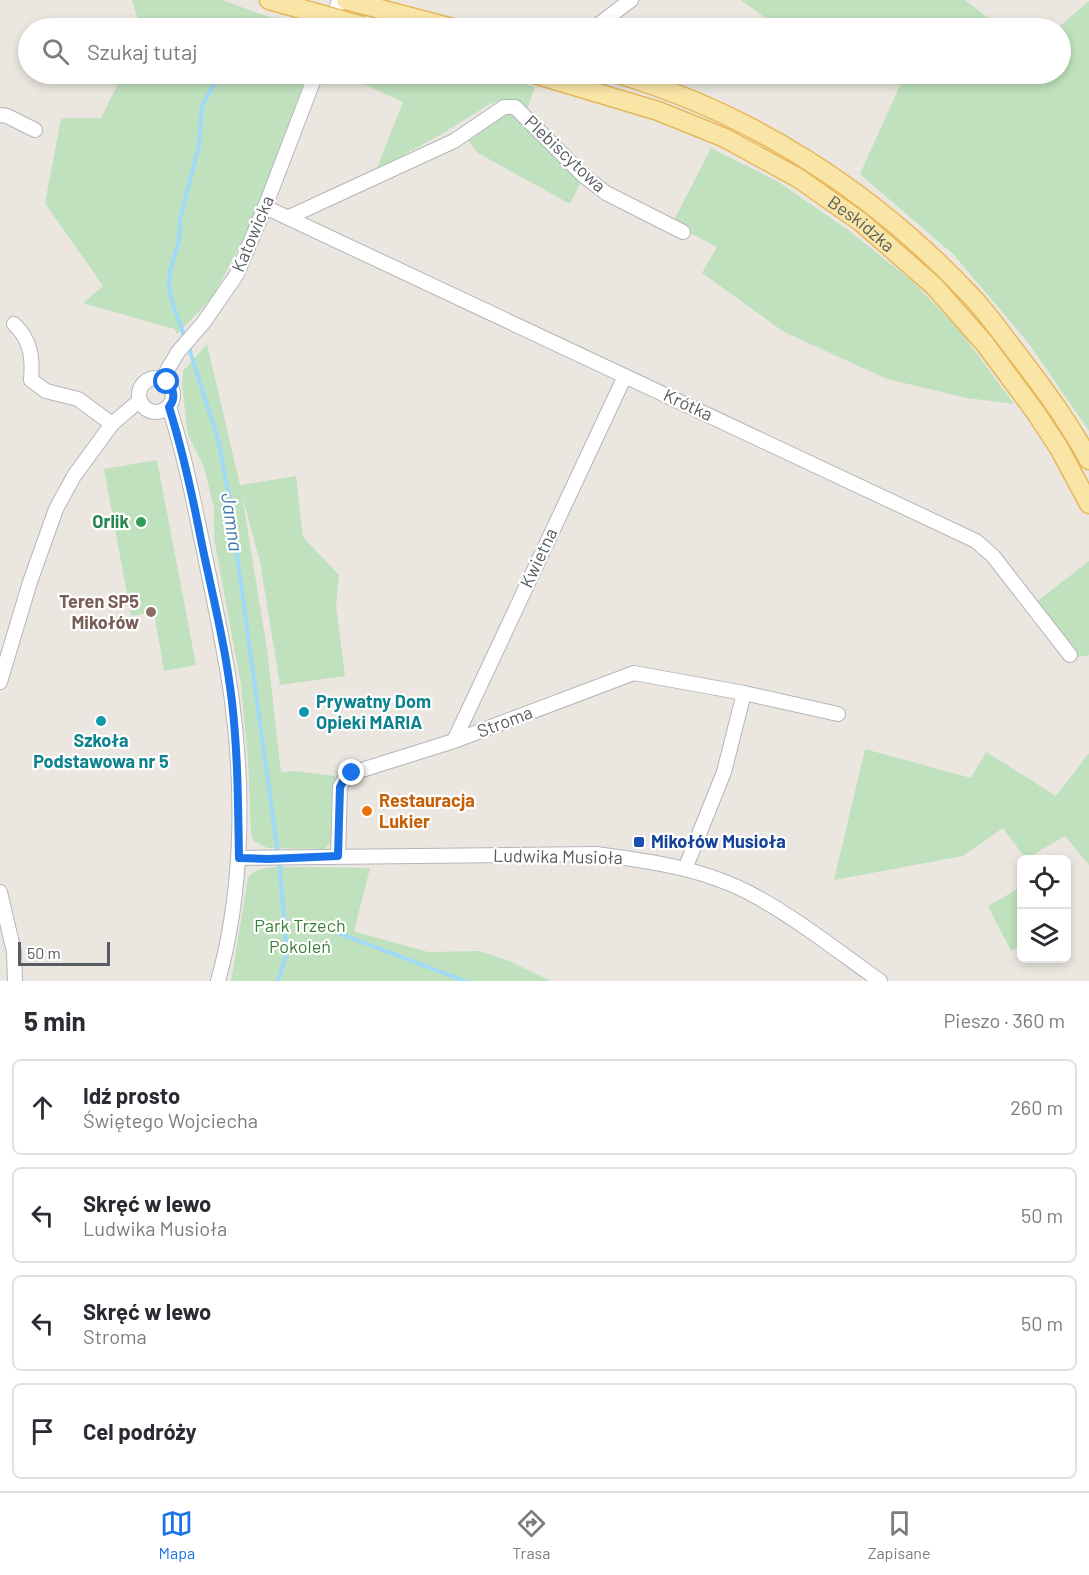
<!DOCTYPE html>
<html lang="pl">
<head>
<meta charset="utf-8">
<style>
  :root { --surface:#fff; --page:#f7f7f7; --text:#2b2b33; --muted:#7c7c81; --line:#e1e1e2; --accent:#1a73e8 }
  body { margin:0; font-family:Barlow,sans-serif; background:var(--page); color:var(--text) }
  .controls { position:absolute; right:18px; bottom:18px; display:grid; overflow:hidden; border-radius:9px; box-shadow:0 3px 9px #0003 }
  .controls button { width:54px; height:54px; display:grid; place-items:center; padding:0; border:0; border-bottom:2px solid var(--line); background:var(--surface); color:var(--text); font:30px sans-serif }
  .scale { position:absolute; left:18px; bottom:15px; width:92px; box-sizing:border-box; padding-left:6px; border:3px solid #585c60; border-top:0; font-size:16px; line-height:21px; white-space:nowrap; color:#585c60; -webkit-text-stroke:4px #fff; paint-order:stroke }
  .stop { position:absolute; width:18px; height:18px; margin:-14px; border:4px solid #1a73e8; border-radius:50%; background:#fff }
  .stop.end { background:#1a73e8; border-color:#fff; box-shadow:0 2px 6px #0008 }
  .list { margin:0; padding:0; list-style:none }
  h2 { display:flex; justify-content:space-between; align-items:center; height:78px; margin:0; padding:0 24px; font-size:26px }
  h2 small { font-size:20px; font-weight:400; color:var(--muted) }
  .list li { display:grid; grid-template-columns:39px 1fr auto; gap:18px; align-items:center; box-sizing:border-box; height:96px; margin:0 12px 12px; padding:0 12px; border:2px solid var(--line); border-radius:9px }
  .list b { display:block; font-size:22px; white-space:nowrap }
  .list p { margin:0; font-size:20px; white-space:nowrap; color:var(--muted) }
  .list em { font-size:20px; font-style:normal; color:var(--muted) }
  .icon { flex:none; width:33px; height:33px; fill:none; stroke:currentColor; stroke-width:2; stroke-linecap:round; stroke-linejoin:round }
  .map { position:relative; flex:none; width:1089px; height:981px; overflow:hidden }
  .search { position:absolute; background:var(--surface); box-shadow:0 3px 9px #0003; left:18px; right:18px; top:18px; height:66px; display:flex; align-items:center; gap:15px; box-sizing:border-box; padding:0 21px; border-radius:33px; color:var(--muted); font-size:22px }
  .sheet { height:510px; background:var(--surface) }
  nav { display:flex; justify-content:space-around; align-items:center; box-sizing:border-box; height:84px; border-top:2px solid var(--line); background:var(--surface); font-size:16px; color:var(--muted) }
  nav a { display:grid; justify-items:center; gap:3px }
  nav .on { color:var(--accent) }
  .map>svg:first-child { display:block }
  .green { fill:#bfe1bd }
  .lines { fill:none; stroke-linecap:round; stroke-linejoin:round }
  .stream { stroke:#a1d9f9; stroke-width:4 }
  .minor-casing { stroke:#b2b6ba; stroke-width:16 }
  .major-casing { stroke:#e7b75c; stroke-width:21 }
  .minor { stroke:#fff; stroke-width:14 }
  .major { stroke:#f9e6a6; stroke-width:18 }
  .major-bridge-casing { stroke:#e7b75c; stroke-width:21; stroke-linecap:butt }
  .major-bridge { stroke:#f9e6a6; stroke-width:18 }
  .route { stroke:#1a73e8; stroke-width:8 }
  .leisure-dot { fill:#2e9e5b; stroke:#fff; stroke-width:2 }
  .education-dot { fill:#8d6e63; stroke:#fff; stroke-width:2 }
  .culture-dot { fill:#0f9aa8; stroke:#fff; stroke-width:2 }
  .food-dot { fill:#e8710a; stroke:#fff; stroke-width:2 }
  .transit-dot { fill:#1a4fb4; stroke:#fff; stroke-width:2 }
  .labels { text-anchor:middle; stroke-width:4.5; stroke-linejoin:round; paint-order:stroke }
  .street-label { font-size:18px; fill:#585c60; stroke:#fff }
  .leisure-label { font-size:18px; font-weight:bold; fill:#27864d; stroke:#fff; text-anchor:end }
  .education-label { font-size:18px; font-weight:bold; fill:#785e54; stroke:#fff; text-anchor:end }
  .culture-label { font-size:18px; font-weight:bold; fill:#0d838f; stroke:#fff; text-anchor:start }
  .food-label { font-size:18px; font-weight:bold; fill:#c56008; stroke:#fff; text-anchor:start }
  .transit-label { font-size:18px; font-weight:bold; fill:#164399; stroke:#fff; text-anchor:start }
  .park-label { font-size:18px; fill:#3a7f39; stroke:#fff }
  .water-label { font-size:20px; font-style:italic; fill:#427aa9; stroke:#fff }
</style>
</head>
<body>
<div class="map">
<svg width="1089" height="981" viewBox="0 0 1089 981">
  <rect width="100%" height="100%" fill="#ebe7e0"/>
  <!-- green -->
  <g class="green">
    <path d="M132,0H222L260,14L302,25L304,28H137L139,23Z"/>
    <path d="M741,0H965L1001,28H798L764,17Z"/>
    <path d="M1089,1V431L1027,341L954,255L860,174L905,74H1060V28H1058Z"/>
    <path d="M123,74H307L251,224L213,297L177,334L174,329L83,303L103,286L45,203L61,118H101Z"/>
    <path d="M345,74H489L535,87L527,109L516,102L502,100L490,104L440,135L376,170L403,102L344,75Z"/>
    <path d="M505,112L515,113L581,182L570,204L478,153L467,139Z"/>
    <path d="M711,148L777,181L848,230L911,280L961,332L1014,404L967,398L887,379L784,332L702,273L717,247L672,224Z"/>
    <path d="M207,344L240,485L296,476L303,537L339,575L336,606L345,676L280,685L260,562L242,495L267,649L281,772L295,771L335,776L333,840L325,849L267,848L254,841L251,833L248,760L241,685L214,538V508L204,467L188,435L182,384L183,371Z"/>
    <path d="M157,460L196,665L164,671L154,612L131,616L104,469Z"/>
    <path d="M1089,561V655L1079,657L1035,603Z"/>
    <path d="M865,749L971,778L986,752L1056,796L1089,753V865L1065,836L1026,859L1003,828L963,856L834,880Z"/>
    <path d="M302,867L370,868L354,931L356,932L428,952L480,951L509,961L551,981H231L248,878C258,863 286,868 302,867Z"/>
    <path d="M1021,887V946L1011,951L988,906Z"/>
  </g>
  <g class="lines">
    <!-- stream -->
    <g class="stream">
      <path d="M205,28L206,24"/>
      <path d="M185,338L173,305L169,288L170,271L179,241L180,219L199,146L202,106L217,79L218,74"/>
      <path d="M188,345L218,439L229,497L278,854"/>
      <path d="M317,925L465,981"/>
      <path d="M278,981L287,953L279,861"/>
    </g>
    <defs>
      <g id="minor">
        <path d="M330,28L339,0"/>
        <path d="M594,28L631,0"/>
        <path d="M0,115L7,116L35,130"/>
        <path d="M265,207L976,541L993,556L1070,655"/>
        <path d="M289,217L454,141L504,107H515L583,175L606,193L683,232"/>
        <path d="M14,324C31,340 33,358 31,380L46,391L78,399L112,424"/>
        <circle cx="156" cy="395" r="17"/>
        <path d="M162,379L178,352L204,322L237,274L265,207L316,74"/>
        <path d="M169,407C186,459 196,513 207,566C216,611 226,655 232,701C244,792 243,892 218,981"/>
        <path d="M0,682L30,582L56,509L74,476L112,424L140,400"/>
        <path d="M454,741L625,376"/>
        <path d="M338,856L340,787L345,778L352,773L454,741L634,673L744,693L838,714"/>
        <path d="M239,858L596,854C650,861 707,869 755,896C799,920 839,952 880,981"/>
        <path d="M685,869L724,772L744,693"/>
        <path d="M0,892L14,952L15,981"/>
      </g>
      <g id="major">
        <path d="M269,0L302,9"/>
        <path d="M346,0L452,28"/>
        <path id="s1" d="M534,74L658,111L725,138L798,178L861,222L934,286L985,344L1036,413L1059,448L1089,504"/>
        <path d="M618,74C754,114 876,194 972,297C988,314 1001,333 1015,351C1042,386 1068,421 1089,460"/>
      </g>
    </defs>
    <!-- minor casing -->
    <use href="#minor" class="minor-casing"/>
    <!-- major casing -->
    <use href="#major" class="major-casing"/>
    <!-- minor -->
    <use href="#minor" class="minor"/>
    <!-- major -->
    <use href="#major" class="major"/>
    <defs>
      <path id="major-bridge" d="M302,9L362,26"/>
    </defs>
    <!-- major-bridge casing -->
    <use href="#major-bridge" class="major-bridge-casing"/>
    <!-- major-bridge -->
    <use href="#major-bridge" class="major-bridge"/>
  </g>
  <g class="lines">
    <!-- route -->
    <path class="route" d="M167,382C174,389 176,399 169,407C183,452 193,498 202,545C213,597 226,649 232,702C238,754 238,806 239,858L269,859L338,856L340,787L345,778L352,773"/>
  </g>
  <!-- markers -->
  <circle class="leisure-dot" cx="141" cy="522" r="6"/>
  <circle class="education-dot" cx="151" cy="612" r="6"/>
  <g class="culture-dot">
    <circle cx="304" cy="712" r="6"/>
    <circle cx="101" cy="721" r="6"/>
  </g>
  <circle class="food-dot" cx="367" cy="811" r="6"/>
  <rect class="transit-dot" x="633" y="836" width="12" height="12" rx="3"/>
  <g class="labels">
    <!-- street labels -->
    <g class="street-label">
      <text transform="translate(565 154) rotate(43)" y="6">Plebiscytowa</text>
      <text dy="6" stroke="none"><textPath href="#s1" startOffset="363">Beskidzka</textPath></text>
      <text transform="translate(253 234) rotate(-67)" y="6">Katowicka</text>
      <text transform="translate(688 405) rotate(25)" y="6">Krótka</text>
      <text transform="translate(539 558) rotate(-65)" y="6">Kwietna</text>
      <text transform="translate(505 722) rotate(-21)" y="6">Stroma</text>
      <text transform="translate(558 857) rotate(1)" y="6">Ludwika Musioła</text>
    </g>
    <!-- leisure labels -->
    <g class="leisure-label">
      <text x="129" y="528">Orlik</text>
    </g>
    <!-- education labels -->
    <g class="education-label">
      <text x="139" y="608">Teren SP5<tspan x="139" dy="21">Mikołów</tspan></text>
    </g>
    <!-- culture labels -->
    <g class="culture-label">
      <text x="316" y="708">Prywatny Dom<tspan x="316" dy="21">Opieki MARIA</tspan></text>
      <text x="101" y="747" text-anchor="middle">Szkoła<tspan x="101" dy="21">Podstawowa nr 5</tspan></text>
    </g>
    <!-- food labels -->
    <g class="food-label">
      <text x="379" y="807">Restauracja<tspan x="379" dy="21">Lukier</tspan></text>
    </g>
    <!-- transit labels -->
    <g class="transit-label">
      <text x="651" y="848">Mikołów Musioła</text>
    </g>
    <!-- park labels -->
    <g class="park-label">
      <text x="300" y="932">Park Trzech<tspan x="300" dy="21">Pokoleń</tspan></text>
    </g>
    <!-- water labels -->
    <g class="water-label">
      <text transform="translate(232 522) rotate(82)" y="7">Jamna</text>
    </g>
  </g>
</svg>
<div class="controls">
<button><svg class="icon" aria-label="locate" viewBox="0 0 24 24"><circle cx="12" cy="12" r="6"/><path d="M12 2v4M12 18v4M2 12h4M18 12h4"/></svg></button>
<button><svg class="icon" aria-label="layers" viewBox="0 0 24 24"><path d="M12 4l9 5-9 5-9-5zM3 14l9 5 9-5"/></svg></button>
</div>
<div class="scale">50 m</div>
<div class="stop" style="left:167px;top:382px"></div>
<div class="stop end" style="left:352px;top:773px"></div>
<div class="search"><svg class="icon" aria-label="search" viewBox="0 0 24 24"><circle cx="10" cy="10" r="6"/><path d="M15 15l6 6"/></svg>Szukaj tutaj</div>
</div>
<section class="sheet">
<h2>5 min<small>Pieszo · 360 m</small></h2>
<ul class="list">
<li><svg class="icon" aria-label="ahead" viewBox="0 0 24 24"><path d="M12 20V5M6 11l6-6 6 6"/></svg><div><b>Idź prosto</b><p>Świętego Wojciecha</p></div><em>260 m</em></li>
<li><svg class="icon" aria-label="left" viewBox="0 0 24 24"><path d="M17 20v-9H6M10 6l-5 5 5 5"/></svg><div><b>Skręć w lewo</b><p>Ludwika Musioła</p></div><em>50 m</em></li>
<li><svg class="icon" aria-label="left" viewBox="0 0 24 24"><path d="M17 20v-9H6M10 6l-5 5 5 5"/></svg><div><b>Skręć w lewo</b><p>Stroma</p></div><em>50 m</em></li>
<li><svg class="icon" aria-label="arrive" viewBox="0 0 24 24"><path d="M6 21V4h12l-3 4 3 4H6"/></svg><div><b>Cel podróży</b></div></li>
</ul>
</section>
<nav>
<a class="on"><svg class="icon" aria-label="map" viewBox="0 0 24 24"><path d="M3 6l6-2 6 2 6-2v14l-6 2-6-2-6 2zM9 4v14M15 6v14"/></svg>Mapa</a>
<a><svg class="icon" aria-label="directions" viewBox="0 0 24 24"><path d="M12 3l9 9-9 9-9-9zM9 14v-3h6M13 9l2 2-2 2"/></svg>Trasa</a>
<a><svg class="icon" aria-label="saved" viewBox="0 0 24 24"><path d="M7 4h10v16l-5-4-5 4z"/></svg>Zapisane</a>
</nav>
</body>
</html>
